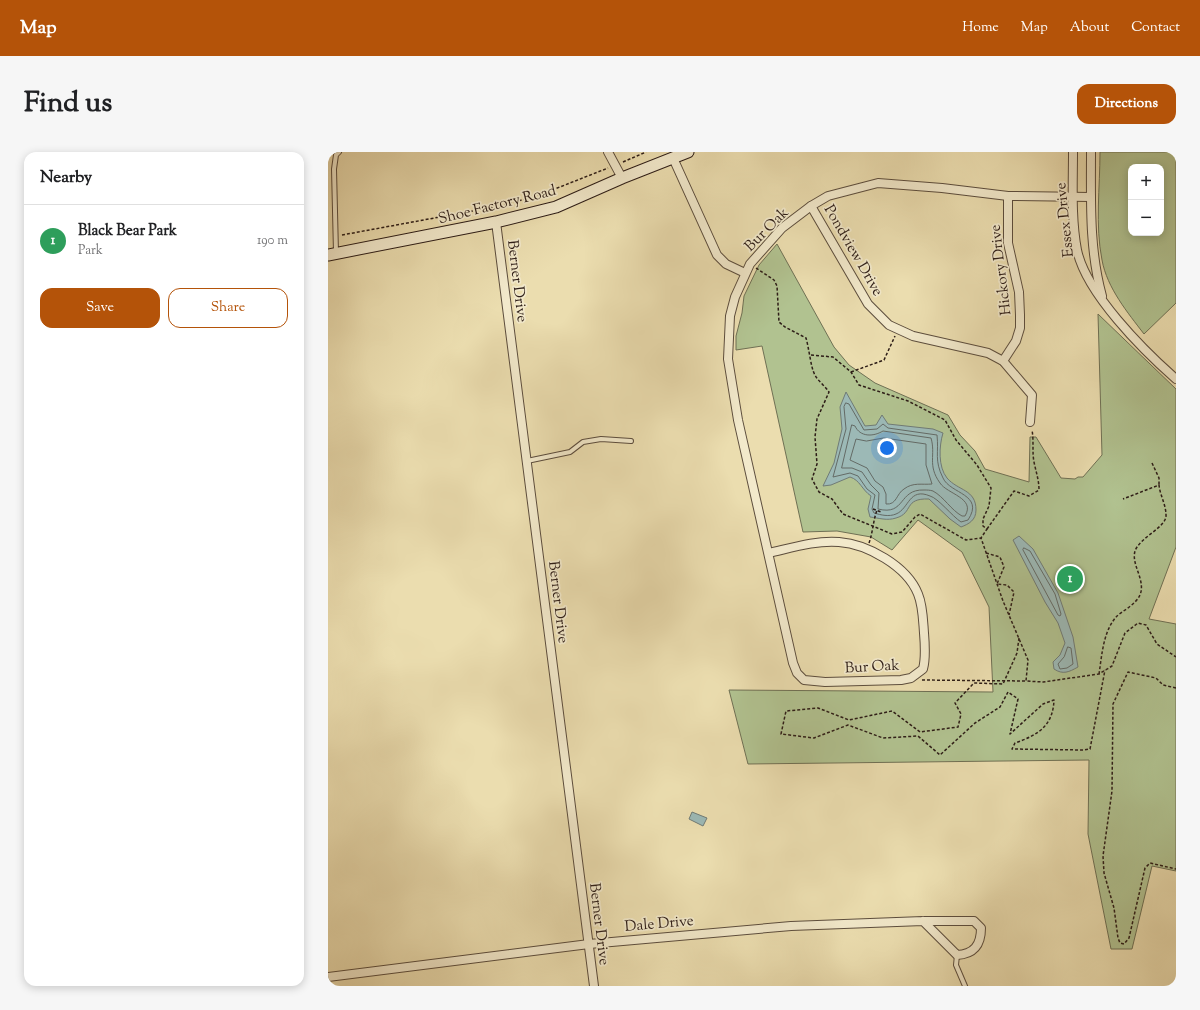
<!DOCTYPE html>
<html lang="en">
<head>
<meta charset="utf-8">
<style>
  :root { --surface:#fff; --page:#f6f6f6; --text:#202124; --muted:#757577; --line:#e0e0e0; --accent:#b45309 }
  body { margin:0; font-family:"Sorts Mill Goudy",serif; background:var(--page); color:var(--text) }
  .controls { position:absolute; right:12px; top:12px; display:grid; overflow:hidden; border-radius:8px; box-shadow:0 2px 10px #0003 }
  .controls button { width:36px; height:36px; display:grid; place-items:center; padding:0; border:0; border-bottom:1px solid var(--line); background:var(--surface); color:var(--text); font:20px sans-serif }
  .you { position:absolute; left:559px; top:296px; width:14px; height:14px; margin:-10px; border:3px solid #fff; border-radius:50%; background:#1a73e8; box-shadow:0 0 0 6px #1a73e833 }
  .badge { display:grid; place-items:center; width:26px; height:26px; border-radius:50%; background:var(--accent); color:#fff; font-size:13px; font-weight:700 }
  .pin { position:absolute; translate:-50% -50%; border:2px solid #fff; box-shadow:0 1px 4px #0006 }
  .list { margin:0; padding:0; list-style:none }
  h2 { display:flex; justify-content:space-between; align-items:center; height:52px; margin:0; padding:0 16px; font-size:17px }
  h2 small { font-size:13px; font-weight:400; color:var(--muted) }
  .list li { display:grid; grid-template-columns:26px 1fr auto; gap:12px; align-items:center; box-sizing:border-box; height:72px; padding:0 16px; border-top:1px solid var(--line) }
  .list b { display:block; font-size:15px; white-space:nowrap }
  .list p { margin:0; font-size:13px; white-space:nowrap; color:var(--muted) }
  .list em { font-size:13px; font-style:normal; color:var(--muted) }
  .actions { display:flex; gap:8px; padding:12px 16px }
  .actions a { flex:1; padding:9px 0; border:1px solid var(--accent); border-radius:12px; text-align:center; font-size:14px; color:var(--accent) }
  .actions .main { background:var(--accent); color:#fff }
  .map { position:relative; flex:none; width:848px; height:834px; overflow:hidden; border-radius:12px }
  header { display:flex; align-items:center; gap:24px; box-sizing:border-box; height:56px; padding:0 20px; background:var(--accent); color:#fff }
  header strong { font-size:19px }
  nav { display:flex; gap:22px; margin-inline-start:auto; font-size:14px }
  .intro { display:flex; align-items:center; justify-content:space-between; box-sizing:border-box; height:96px; padding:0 24px }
  h1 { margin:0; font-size:28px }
  .button { padding:10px 18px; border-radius:12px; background:var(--accent); color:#fff; font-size:14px; font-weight:700 }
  main { display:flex; gap:24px; padding:0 24px }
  aside { flex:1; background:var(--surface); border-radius:12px; box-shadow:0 2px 10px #0003 }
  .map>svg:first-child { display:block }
  .green { fill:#b1c290; stroke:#6f7054; fill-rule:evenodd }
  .water { fill:#9cb9b6; stroke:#707b76 }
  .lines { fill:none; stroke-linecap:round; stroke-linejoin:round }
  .shore { stroke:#646b66; stroke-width:1 }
  .lane-casing { stroke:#5c4d3d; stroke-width:6 }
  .street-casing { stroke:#5c4d3d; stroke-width:10 }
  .secondary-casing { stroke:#2d1d17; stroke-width:13 }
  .path { stroke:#2d1d17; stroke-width:1.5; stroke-dasharray:3 2; stroke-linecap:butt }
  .lane { stroke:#f2e9cb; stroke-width:4 }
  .street { stroke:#f2e9cb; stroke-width:8 }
  .secondary { stroke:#f2e9cb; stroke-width:11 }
  .labels { text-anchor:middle; stroke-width:3.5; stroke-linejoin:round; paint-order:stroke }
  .street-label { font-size:15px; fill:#2d1d17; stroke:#f2e9cb }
</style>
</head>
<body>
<header>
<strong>Map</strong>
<nav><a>Home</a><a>Map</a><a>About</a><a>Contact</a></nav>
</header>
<div class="intro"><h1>Find us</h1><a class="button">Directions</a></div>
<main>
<aside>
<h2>Nearby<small></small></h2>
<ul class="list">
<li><span class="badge" style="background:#2e9e5b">1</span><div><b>Black Bear Park</b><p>Park</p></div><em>190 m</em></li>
</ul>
<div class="actions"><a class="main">Save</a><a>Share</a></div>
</aside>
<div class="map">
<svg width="848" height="834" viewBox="0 0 848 834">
  <rect width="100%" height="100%" fill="#ebddaf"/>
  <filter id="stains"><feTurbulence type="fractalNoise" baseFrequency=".005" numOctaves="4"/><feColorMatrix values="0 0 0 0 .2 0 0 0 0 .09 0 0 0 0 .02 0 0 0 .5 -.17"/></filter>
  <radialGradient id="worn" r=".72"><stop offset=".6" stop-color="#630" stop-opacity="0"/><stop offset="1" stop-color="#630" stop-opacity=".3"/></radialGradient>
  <!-- green -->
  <g class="green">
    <path d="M772,0H848V151L816,182C800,161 779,136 774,108C767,73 772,35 772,0ZM803,15H833V81H803Z"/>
    <path d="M449,92L506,195L521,213L547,231L620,263L632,283L647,299L657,317L701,330L702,285H708L733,326L747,327L750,325H755L774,303L770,162L848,237V395L821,467L848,472V719L824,714L804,797H783L760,682L761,608L420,612L401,538L665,540L661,455L634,400L590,368L564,398L543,385L509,379L475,380L434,194L408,198V184L414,161L416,144L431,113Z"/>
  </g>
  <!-- water -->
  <g class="water">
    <path d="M518,240L537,274L548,273L554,263L560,272L605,277L615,281C611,294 610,315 619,326C630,339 648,337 648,358C648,368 641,372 633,375L622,367L601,347C575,346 586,361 568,366C559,369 551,366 542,365L540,357L543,344C534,338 532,328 522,325L503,333L495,334L506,311L514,277L512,255Z"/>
    <path d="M691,384L705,397L730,441L745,485L750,515C741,520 735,523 726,517L725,510L732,503L737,491L730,471L717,450L685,388Z"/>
    <path d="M364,660L379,666L375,674L361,667Z"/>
  </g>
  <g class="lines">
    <!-- shore -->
    <g class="shore">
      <path d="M518,251L521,252L536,278L549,277L555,272L560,276L609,283C611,301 606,308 615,326C622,342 657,342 640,368L633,370C624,364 610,346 602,344C581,335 581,357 568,362C561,365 553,363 546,361L544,357L547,343L539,337L530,324L522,321L505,325L518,277L516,255Z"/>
      <path d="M524,273L527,274C532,285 545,285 555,279L603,286C608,303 599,313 612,331C619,342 648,346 637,364H634C623,358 616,345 605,339C602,338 599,338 596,338C570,337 578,364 550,357L551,341L543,333L534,320L524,316H514Z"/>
      <path d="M556,286L598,292V313L604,332C594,333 585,330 576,337C568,342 569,353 558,352V342L555,335L547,329L539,316L522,308L528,287L538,289Z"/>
      <path d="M696,396L702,399L727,442L733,462L732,464L730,463L695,398Z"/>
      <path d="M740,495L743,496L745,512L739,516L732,517L730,512L736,505Z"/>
    </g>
    <defs>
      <g id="lane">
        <path d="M8,101L6,17L8,3L11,0"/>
        <path d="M199,309L242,300L255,290L273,287L303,289"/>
        <path d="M629,803L628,813L637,834"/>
      </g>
      <g id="street">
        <path d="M280,0L294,26"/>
        <path d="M745,0C745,32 743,66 749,98C758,141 815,198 848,227"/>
        <path d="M763,0C763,49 761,97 774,144"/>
        <path d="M345,6L389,103L398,112L417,121"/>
        <path d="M483,54L540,152L561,173L585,184L660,201L675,209L704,243L702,270"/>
        <path d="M168,70L266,834"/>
        <path d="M675,209L688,189L692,176V163L691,140L680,91V44"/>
        <path d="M441,401C463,396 488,388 511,390C539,392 579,414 590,442C595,454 595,468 596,481C597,493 598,506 595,517L583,526L573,528L497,530L476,528L469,521L465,511L410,268L400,207L402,164L407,145L422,112L454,76L483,54L500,44L550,31L614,36L680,44L763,45"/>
        <path d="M0,825L261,792L463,774L595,769H646L653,776C653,793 646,802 629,803L595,769"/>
      </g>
      <path id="secondary" d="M0,103L168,70L228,55L294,26L360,0"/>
    </defs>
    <!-- lane casing -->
    <use href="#lane" class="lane-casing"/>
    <!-- street casing -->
    <use href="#street" class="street-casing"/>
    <!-- secondary casing -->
    <use href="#secondary" class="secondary-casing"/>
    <!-- path -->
    <g class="path">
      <path d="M295,10L318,0"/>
      <path d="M14,83L166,55L209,44L280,16"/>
      <path d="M428,116L446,128L449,134L451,170L457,175L478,186C481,196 483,217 487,223C490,229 497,234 501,240L489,267L487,285L489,312L484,327L491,340L504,347L515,362L564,382L574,380L587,365L592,362L638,388L653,386L675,449L700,508L698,529L715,530L771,522L784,514L797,481L810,471L818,473L829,492L848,505"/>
      <path d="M483,203L505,205L523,220L531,233L580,249L617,268L628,288L649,313L663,336L661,354L655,367V374L659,377L653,386"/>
      <path d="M523,220L556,208L567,184"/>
      <path d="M824,311L831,326V333"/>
      <path d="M545,357L553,360"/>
      <path d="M659,377L686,339L701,344L711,338C711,328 708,320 706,310C704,300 706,289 704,278"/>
      <path d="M541,391C545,380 545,369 549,358"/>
      <path d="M658,401L672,405L676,415L669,432L679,433L686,440L681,463"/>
      <path d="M691,486L689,501L675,532L646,531L627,551L633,562L630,575L592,580L564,559L521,568L490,556L458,559L453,582L486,586L520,573L555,586L590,584L612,603L647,571L672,555L680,540L690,547L682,582L715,552L726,548C725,574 710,583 687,591L684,597L756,598L762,597L777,518"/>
      <path d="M771,522C774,503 775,479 789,464C796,458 808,452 812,443C818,428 803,413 807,399C812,385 839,375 838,363C838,353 832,343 831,333L795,347"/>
      <path d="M594,528L698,529"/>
      <path d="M848,536L835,533L828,526L800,520L785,552L784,639L775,704L776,721L786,756L790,786L792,791L796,792L801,786L817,716L822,711L848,717"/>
    </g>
    <!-- lane -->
    <use href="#lane" class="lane"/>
    <!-- street -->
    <use href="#street" class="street"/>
    <!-- secondary -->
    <use href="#secondary" class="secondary"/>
  </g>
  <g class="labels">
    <!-- street labels -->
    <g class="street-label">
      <text transform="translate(169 52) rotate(-14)" y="5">Shoe Factory Road</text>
      <text transform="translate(736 68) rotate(-96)" y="5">Essex Drive</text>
      <text transform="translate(438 77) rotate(-45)" y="5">Bur Oak</text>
      <text transform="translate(526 98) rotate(60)" y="5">Pondview Drive</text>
      <text transform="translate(672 118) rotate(-97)" y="5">Hickory Drive</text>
      <text transform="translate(190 129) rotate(83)" y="5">Berner Drive</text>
      <text transform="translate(231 450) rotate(83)" y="5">Berner Drive</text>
      <text transform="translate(544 514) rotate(-3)" y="5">Bur Oak</text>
      <text transform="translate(331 771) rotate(-5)" y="5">Dale Drive</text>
      <text transform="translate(272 772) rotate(83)" y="5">Berner Drive</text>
    </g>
  </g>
  <rect width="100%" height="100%" filter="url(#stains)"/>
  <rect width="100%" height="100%" fill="url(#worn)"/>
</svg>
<div class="controls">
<button>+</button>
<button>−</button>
</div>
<div class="you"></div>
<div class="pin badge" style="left:742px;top:427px;background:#2e9e5b">1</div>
</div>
</main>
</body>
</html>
